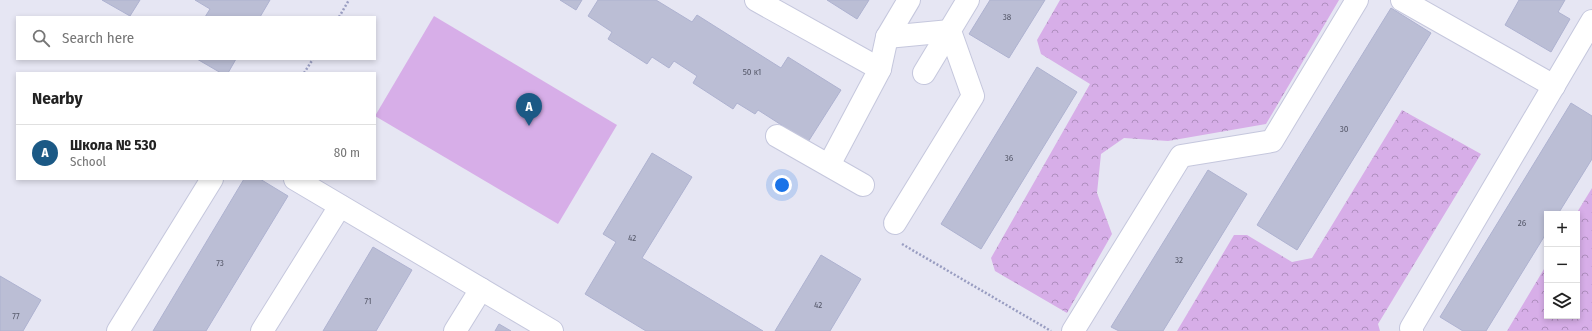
<!DOCTYPE html>
<html lang="en">
<head>
<meta charset="utf-8">
<style>
  :root { --surface:#fff; --page:#f2f2f2; --text:#222; --muted:#767676; --line:#e0e0e0; --accent:#1b5985 }
  body { margin:0; font-family:"Fira Sans Condensed",sans-serif; background:var(--page); color:var(--text) }
  .controls { position:absolute; right:12px; bottom:12px; display:grid; overflow:hidden; border-radius:0px; box-shadow:0 2px 6px #0003 }
  .controls button { width:36px; height:36px; display:grid; place-items:center; padding:0; border:0; border-bottom:1px solid var(--line); background:var(--surface); color:var(--text); font:20px sans-serif }
  .you { position:absolute; left:782px; top:185px; width:14px; height:14px; margin:-10px; border:3px solid #fff; border-radius:50%; background:#1a73e8; box-shadow:0 0 0 6px #1a73e833 }
  .badge { display:grid; place-items:center; width:26px; height:26px; border-radius:50%; background:var(--accent); color:#fff; font-size:13px; font-weight:700 }
  .pin { position:absolute; translate:-50% -33px; filter:drop-shadow(0 1px 2px #0008) }
  .pin::after { content:''; position:absolute; top:21px; width:14px; height:12px; background:inherit; clip-path:polygon(0 0,100% 0,50% 100%) }
  .list { margin:0; padding:0; list-style:none }
  h2 { display:flex; justify-content:space-between; align-items:center; height:52px; margin:0; padding:0 16px; font-size:17px }
  h2 small { font-size:13px; font-weight:400; color:var(--muted) }
  .list li { display:grid; grid-template-columns:26px 1fr auto; gap:12px; align-items:center; box-sizing:border-box; height:56px; padding:0 16px; border-top:1px solid var(--line) }
  .list b { display:block; font-size:15px; white-space:nowrap }
  .list p { margin:0; font-size:13px; white-space:nowrap; color:var(--muted) }
  .list em { font-size:13px; font-style:normal; color:var(--muted) }
  .icon { flex:none; width:22px; height:22px; fill:none; stroke:currentColor; stroke-width:2; stroke-linecap:round; stroke-linejoin:round }
  .map { position:relative; flex:none; width:1592px; height:331px; overflow:hidden }
  .search { position:absolute; background:var(--surface); box-shadow:0 2px 6px #0003; left:16px; top:16px; width:360px; height:44px; display:flex; align-items:center; gap:10px; box-sizing:border-box; padding:0 14px; border-radius:0px; color:var(--muted); font-size:15px }
  .panel { position:absolute; background:var(--surface); box-shadow:0 2px 6px #0003; left:16px; top:72px; width:360px; height:108px; border-radius:0px }
  .map>svg:first-child { display:block }
  .grass { fill:#d7aee8 }
  .forest { fill:url(#forest-crowns) }
  .building { fill:#bbbed5; stroke:#aeb2d0 }
  .lines { fill:none; stroke-linecap:round; stroke-linejoin:round }
  .minor-casing { stroke:#c5c7dd; stroke-width:24 }
  .path { stroke:#999dc1; stroke-width:2.5; stroke-dasharray:2 2; stroke-linecap:butt }
  .minor { stroke:#fff; stroke-width:22 }
  .labels { text-anchor:middle; stroke-width:3; stroke-linejoin:round; paint-order:stroke }
  .number-label { font-size:9px; fill:#56596a }
</style>
</head>
<body>
<div class="map">
<svg width="1592" height="331" viewBox="0 0 1592 331">
  <defs>
    <pattern id="forest-crowns" width="20" height="18" patternUnits="userSpaceOnUse"><rect width="20" height="18" fill="#d7aee8"/><path d="M2 6a3 3 0 1 1 6 0M12 15a3 3 0 1 1 6 0" fill="none" stroke="#af8ebe"/></pattern>
  </defs>
  <rect width="100%" height="100%" fill="#e6e6f3"/>
  <!-- grass -->
  <path class="grass" d="M434,16L617,125L558,224L375,116Z"/>
  <!-- forest -->
  <g class="forest">
    <path d="M1060,0H1339L1266,124L1168,141L1124,138L1101,154L1097,193L1112,234L1067,313L995,271L991,258L1090,84L1041,54L1037,40Z"/>
    <path d="M1402,110L1481,154L1378,324L1380,331H1177L1234,235H1247L1292,262L1312,258Z"/>
    <path d="M1592,188V331H1507L1547,264V316H1577L1576,214Z"/>
  </g>
  <!-- building -->
  <g class="building">
    <path d="M102,0H140L130,16Z"/>
    <path d="M195,0H270L260,17H205L210,9Z"/>
    <path d="M560,0H582L576,10Z"/>
    <path d="M598,0H656L692,22L697,15L781,68L788,57L841,90L808,142L758,110L755,114L737,103L733,109L693,83L697,76L674,61L669,68L652,57L647,64L608,39L612,32L588,16Z"/>
    <path d="M827,0H869L857,19Z"/>
    <path d="M990,0H1045L1009,58L969,34Z"/>
    <path d="M1519,0H1565L1558,12L1570,19L1551,52L1505,25Z"/>
    <path d="M1391,8L1431,33L1297,250L1257,225Z"/>
    <path d="M197,59H236L228,73H221Z"/>
    <path d="M1037,67L1077,92L981,249L941,224Z"/>
    <path d="M1571,103L1592,116V159L1558,214H1547V232L1486,331H1463L1440,317Z"/>
    <path d="M652,153L692,177L642,258L763,331H646L585,294L616,242L603,234Z"/>
    <path d="M1208,170L1247,194L1163,331H1119L1111,327Z"/>
    <path d="M244,179H260L288,196L206,331H153Z"/>
    <path d="M373,247L412,270L376,331H323Z"/>
    <path d="M821,255L861,279L830,331H775Z"/>
    <path d="M0,276L41,300L23,331H0Z"/>
    <path d="M499,324L511,331H495Z"/>
  </g>
  <g class="lines">
    <defs>
      <g id="minor">
        <path d="M756,0L880,69"/>
        <path d="M1402,0L1554,86"/>
        <path d="M887,37L950,31L973,96L895,223"/>
        <path d="M924,73L968,0"/>
        <path d="M777,136L863,185"/>
        <path d="M829,165L880,69L887,37L909,0"/>
        <path d="M295,179L552,331"/>
        <path d="M118,331L212,179"/>
        <path d="M262,331L340,206"/>
        <path d="M455,331L481,289"/>
        <path d="M1073,331L1181,156L1272,141L1357,0"/>
        <path d="M1412,331L1411,328L1592,21"/>
      </g>
    </defs>
    <!-- minor casing -->
    <use href="#minor" class="minor-casing"/>
    <!-- path -->
    <g class="path">
      <path d="M339,17L349,0"/>
      <path d="M304,73L313,59"/>
      <path d="M902,244L1051,331"/>
    </g>
    <!-- minor -->
    <use href="#minor" class="minor"/>
  </g>
  <g class="labels">
    <!-- number labels -->
    <g class="number-label">
      <text x="1007" y="20">38</text>
      <text x="752" y="75">50 к1</text>
      <text x="1344" y="132">30</text>
      <text x="1009" y="161">36</text>
      <text x="1522" y="226">26</text>
      <text x="632" y="241">42</text>
      <text x="1179" y="263">32</text>
      <text x="220" y="266">73</text>
      <text x="368" y="304">71</text>
      <text x="818" y="308">42</text>
      <text x="16" y="319">77</text>
    </g>
  </g>
</svg>
<div class="controls">
<button>+</button>
<button>−</button>
<button><svg class="icon" aria-label="layers" viewBox="0 0 24 24"><path d="M12 4l9 5-9 5-9-5zM3 14l9 5 9-5"/></svg></button>
</div>
<div class="you"></div>
<div class="pin badge" style="left:529px;top:126px">A</div>
<div class="search"><svg class="icon" aria-label="search" viewBox="0 0 24 24"><circle cx="10" cy="10" r="6"/><path d="M15 15l6 6"/></svg>Search here</div>
<section class="panel">
<h2>Nearby<small></small></h2>
<ul class="list">
<li><span class="badge">A</span><div><b>Школа № 530</b><p>School</p></div><em>80 m</em></li>
</ul>
</section>
</div>
</body>
</html>
